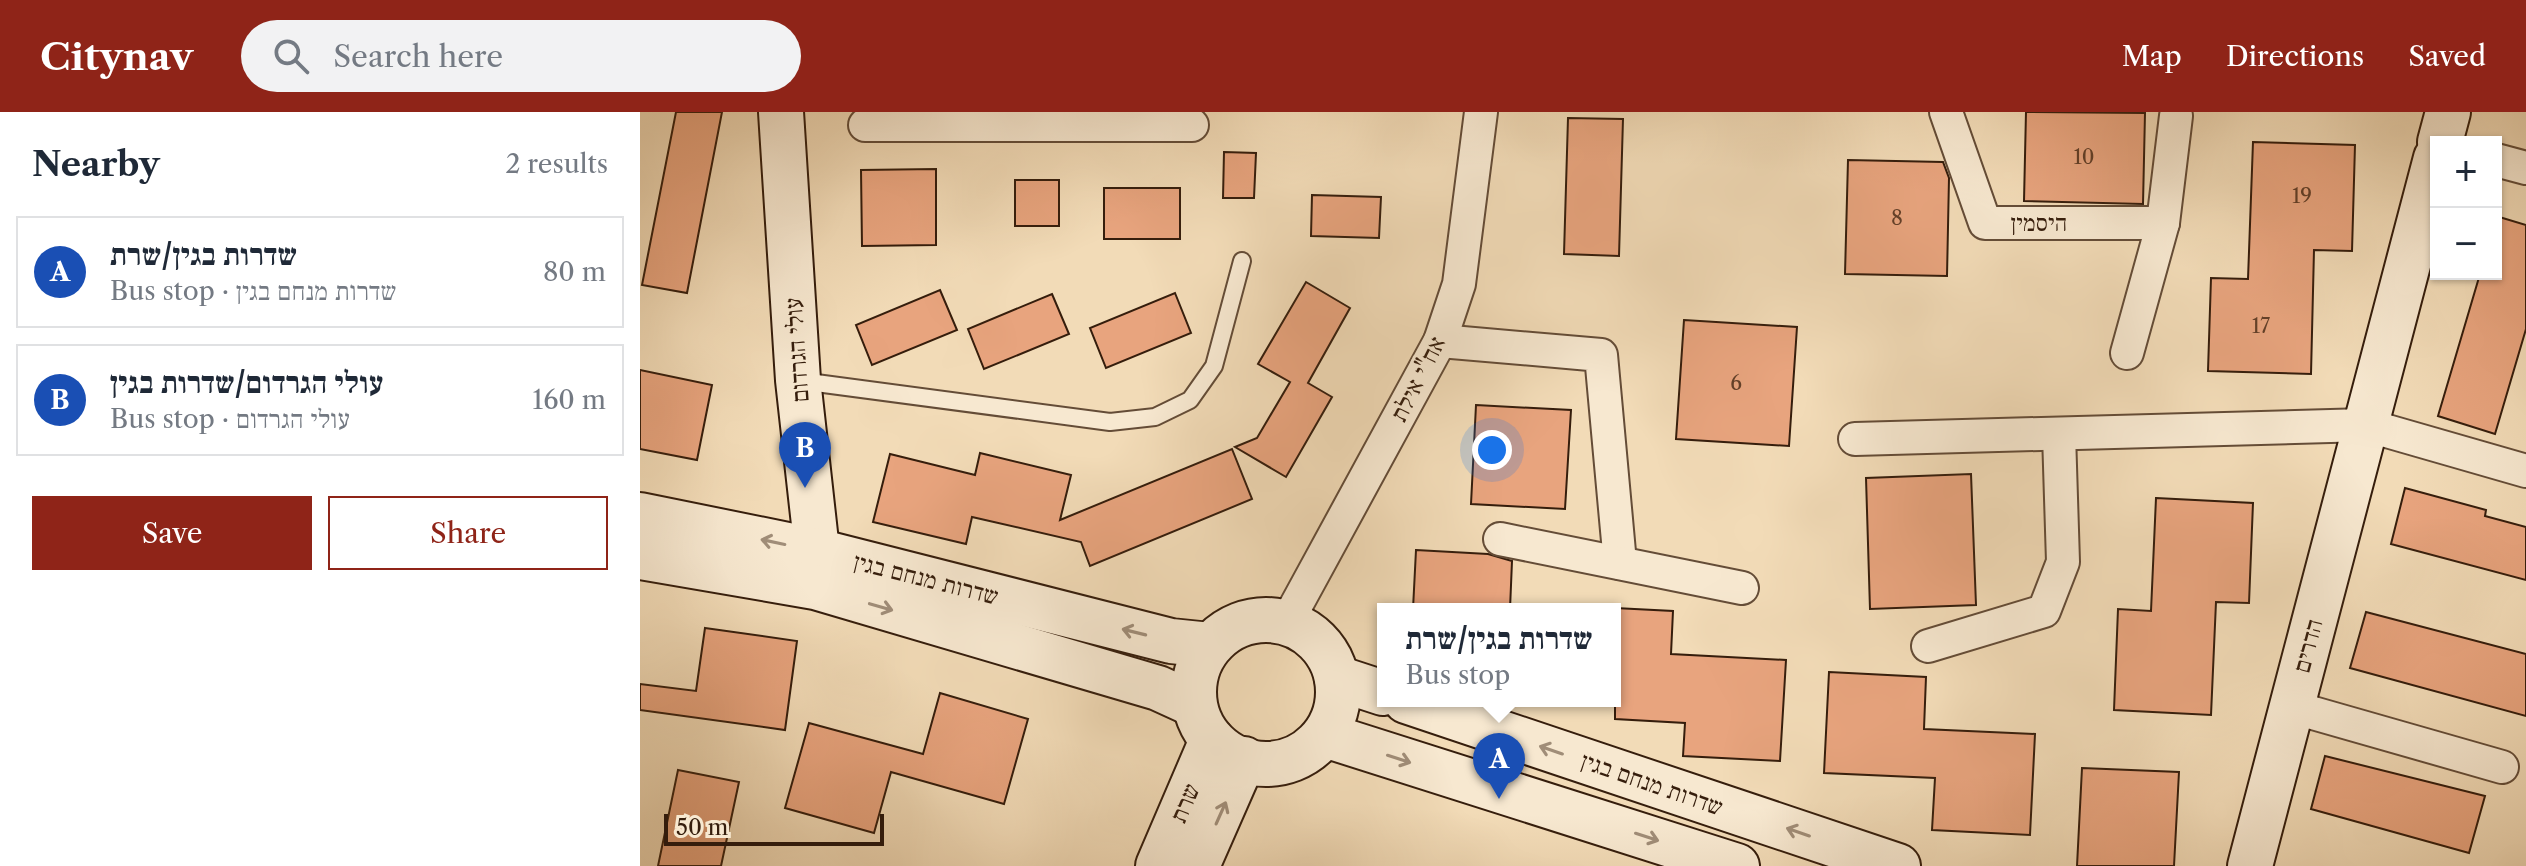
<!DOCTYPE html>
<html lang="en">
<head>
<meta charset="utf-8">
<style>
  :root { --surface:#fff; --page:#f2f2f3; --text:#1f2937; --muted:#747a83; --line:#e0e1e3; --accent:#8f2418 }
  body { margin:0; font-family:"Libre Caslon Text","Frank Ruhl Libre",serif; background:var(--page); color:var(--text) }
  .controls { position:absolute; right:24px; top:24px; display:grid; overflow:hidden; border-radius:0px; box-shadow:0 2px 6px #0004 }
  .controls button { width:72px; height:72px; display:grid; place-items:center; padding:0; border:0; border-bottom:2px solid var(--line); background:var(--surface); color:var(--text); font:40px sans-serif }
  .scale { position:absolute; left:24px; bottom:20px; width:220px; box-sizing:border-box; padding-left:8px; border:4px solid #351d0c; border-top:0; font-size:22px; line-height:28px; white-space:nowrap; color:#351d0c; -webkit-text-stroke:6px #f7e8d0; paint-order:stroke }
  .you { position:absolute; left:852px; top:338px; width:28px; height:28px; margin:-20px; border:6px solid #fff; border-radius:50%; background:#1a73e8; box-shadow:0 0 0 12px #1a73e833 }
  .badge { display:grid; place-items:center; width:52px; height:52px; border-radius:50%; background:var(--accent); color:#fff; font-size:26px; font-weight:700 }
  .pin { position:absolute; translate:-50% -66px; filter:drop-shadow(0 2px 4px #0008) }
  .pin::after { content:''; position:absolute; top:42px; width:28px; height:24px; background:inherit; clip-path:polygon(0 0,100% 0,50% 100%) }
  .popup { position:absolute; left:737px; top:491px; width:244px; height:104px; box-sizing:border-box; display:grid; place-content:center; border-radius:0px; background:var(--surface); filter:drop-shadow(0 2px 6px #0005); font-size:26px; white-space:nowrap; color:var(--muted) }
  .popup b { font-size:30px; color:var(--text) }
  .popup::after { content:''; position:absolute; left:50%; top:100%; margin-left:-16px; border:16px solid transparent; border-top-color:var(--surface) }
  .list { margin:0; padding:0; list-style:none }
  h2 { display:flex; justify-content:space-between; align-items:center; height:104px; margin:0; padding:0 32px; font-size:34px }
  h2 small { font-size:26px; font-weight:400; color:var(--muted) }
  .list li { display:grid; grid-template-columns:52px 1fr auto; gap:24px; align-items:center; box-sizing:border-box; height:112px; margin:0 16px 16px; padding:0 16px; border:2px solid var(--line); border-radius:0px }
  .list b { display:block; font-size:30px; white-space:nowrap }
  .list p { margin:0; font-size:26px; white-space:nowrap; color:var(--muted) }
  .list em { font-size:26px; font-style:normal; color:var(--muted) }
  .actions { display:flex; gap:16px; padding:24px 32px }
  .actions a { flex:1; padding:18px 0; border:2px solid var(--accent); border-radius:0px; text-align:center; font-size:28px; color:var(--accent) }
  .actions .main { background:var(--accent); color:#fff }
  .icon { flex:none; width:44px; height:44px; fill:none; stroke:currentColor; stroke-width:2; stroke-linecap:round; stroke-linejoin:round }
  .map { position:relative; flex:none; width:1886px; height:754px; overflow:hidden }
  header { display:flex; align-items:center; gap:48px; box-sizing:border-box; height:112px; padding:0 40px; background:var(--accent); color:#fff }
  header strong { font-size:38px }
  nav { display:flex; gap:44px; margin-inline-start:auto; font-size:28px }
  .search { width:560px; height:72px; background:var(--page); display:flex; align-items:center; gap:20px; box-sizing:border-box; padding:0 28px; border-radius:44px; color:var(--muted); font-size:30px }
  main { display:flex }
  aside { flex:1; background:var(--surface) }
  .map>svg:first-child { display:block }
  .building { fill:#e8a47e; stroke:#351d0c; stroke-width:2 }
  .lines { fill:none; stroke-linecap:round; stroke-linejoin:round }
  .lane-casing { stroke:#644c37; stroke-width:20 }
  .street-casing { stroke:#644c37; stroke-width:36 }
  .secondary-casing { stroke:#351d0c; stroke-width:48 }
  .lane { stroke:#f7e8d0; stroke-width:16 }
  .street { stroke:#f7e8d0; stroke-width:32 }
  .secondary { stroke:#f7e8d0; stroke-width:44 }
  .oneway { stroke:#a08d78 }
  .labels { text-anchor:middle; stroke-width:6; stroke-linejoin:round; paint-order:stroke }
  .number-label { font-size:20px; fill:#623f28 }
  .street-label { font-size:24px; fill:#351d0c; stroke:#f7e8d0 }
</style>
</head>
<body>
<header>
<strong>Citynav</strong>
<div class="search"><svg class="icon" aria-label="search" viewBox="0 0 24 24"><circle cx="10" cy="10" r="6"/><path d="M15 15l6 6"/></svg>Search here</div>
<nav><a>Map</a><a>Directions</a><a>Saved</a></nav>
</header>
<main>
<aside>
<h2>Nearby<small>2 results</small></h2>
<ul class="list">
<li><span class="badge" style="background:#1a4fb4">A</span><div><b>שדרות בגין/שרת</b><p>Bus stop · שדרות מנחם בגין</p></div><em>80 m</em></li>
<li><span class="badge" style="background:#1a4fb4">B</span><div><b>עולי הגרדום/שדרות בגין</b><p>Bus stop · עולי הגרדום</p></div><em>160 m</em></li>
</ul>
<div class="actions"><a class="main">Save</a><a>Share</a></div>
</aside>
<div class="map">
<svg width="1886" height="754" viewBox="0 0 1886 754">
  <rect width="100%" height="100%" fill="#f2dbb7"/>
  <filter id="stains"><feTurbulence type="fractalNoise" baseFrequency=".0025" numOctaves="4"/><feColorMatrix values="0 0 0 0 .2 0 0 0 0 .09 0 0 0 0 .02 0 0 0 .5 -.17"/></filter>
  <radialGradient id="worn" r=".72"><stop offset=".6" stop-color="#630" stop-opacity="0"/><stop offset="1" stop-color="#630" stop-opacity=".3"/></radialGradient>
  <!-- building -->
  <g class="building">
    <path d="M36,0H82L47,181L2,173Z"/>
    <path d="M1386,0L1505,1L1503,92L1384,89Z"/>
    <path d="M928,6L983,7L979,144L924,142Z"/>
    <path d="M1613,30L1715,33L1712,139L1674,138L1671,262L1568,259L1571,166L1608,167Z"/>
    <path d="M584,40L616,41L614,86H583Z"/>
    <path d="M1208,48L1303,50L1309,66L1307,164L1205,162Z"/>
    <path d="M296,57V133L222,134L221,58Z"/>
    <rect x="375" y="68" width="44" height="46"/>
    <rect x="464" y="76" width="76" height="51"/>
    <path d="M672,83L741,85L739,126L671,124Z"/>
    <path d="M1856,104L1886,113V217L1855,322L1798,304L1840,162H1856Z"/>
    <path d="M666,170L710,196L668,271L692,285L646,365L595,335L617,326L650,270L618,252Z"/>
    <path d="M300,178L317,218L232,253L216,213Z"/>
    <path d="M535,181L551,221L466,256L450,216Z"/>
    <path d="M412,182L429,222L344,257L328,217Z"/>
    <path d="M1044,208L1157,215L1149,334L1036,327Z"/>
    <path d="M0,258L72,273L57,348L0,337Z"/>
    <path d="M836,293L931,298L925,397L831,392Z"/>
    <path d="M592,337L612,387L450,454L441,430L332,405L326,432L233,410L250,342L335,363L340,341L431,363L420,408Z"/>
    <path d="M1331,362L1336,493L1230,497L1226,366Z"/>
    <path d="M1765,376L1846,398L1845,404L1886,415V468L1751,432Z"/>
    <path d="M1516,386L1613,391L1609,491L1576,490L1571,603L1474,598L1478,497L1511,499Z"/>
    <path d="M776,438L848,442L872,449L870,497H773Z"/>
    <path d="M975,496L1033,499L1031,542L1146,548L1140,649L1043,644L1045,611L975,607Z"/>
    <path d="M1726,500L1886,542V604L1710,556Z"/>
    <path d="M65,516L157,529L145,618L0,598V572L56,579Z"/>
    <path d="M1189,560L1286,565L1284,617L1395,622L1390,723L1292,718L1295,666L1184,661Z"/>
    <path d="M300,581L388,607L364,692L251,660L234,721L145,696L169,611L283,642Z"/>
    <path d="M1685,644L1845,684L1829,741L1671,697Z"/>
    <path d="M1442,656L1539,660L1534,754H1437Z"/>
    <path d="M38,658L99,670L81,754H18Z"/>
  </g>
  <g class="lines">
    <defs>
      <path id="lane" d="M161,269L470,310L515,305L550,288L574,254L602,149"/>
      <g id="street">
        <path d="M1306,0L1345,111H1523"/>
        <path d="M225,13H552"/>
        <path d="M1856,48L1886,56"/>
        <path d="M800,229L961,243L980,451"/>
        <path d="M1487,241L1523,111L1536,4"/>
        <path d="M1215,327L1726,313L1886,359"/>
        <path d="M860,427L1102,476"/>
        <path d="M647,510L800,229L819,172L841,0"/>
        <path d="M1288,534L1404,499L1423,450L1419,322"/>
        <path d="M1652,595L1862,655"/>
      </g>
      <g id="secondary">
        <path d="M141,0L158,268L177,439L176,468"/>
        <path d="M1800,30L1808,0"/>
        <path d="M0,403L177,439L531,529L570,533"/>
        <path d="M0,445L175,475L518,576L553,592"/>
        <circle cx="626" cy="580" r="72"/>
        <path d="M697,566L743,581"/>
        <path d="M766,589L1258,754"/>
        <path d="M685,623L1097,754"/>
        <path d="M518,754L572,628"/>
        <path d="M557,754L604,647"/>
        <path d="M1610,754L1796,46"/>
      </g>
    </defs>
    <!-- lane casing -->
    <use href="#lane" class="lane-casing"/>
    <!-- street casing -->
    <use href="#street" class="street-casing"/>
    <!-- secondary casing -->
    <use href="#secondary" class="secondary-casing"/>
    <!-- lane -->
    <use href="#lane" class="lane"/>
    <!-- street -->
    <use href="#street" class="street"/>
    <!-- secondary -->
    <use href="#secondary" class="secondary"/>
  </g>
  <!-- one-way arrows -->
  <defs><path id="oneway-shaft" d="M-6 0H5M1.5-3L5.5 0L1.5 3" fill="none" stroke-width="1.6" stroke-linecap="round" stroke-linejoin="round" transform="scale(2)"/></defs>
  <g class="oneway">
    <use href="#oneway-shaft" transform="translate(133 430) rotate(-168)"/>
    <use href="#oneway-shaft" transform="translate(241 495) rotate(16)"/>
    <use href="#oneway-shaft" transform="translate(494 520) rotate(-166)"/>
    <use href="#oneway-shaft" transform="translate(911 638) rotate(-161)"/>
    <use href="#oneway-shaft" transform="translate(759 647) rotate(18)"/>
    <use href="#oneway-shaft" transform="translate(581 701) rotate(-66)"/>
    <use href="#oneway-shaft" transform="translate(1158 720) rotate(-161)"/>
    <use href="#oneway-shaft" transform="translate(1007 725) rotate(18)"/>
  </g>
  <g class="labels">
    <!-- number labels -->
    <g class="number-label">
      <text x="1444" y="52">10</text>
      <text x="1662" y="91">19</text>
      <text x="1257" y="113">8</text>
      <text x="1621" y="221">17</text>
      <text x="1096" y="278">6</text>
    </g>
    <!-- street labels -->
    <g class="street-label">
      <text x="1399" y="119">היסמין</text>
      <text transform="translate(157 238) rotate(-94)" y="8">עולי הגרדום</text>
      <text transform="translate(778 267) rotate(-63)" y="8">אח"י אילת</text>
      <text transform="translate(286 467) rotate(14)" y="8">שדרות מנחם בגין</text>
      <text transform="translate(1668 534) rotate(-75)" y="8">הדרים</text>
      <text transform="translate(1012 672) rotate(19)" y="8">שדרות מנחם בגין</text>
      <text transform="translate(545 691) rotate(-67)" y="8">שרת</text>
    </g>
  </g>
  <rect width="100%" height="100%" filter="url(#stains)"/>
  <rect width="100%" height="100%" fill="url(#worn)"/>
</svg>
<div class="controls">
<button>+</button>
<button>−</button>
</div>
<div class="scale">50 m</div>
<div class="you"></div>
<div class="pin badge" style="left:859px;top:687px;background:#1a4fb4">A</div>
<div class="popup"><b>שדרות בגין/שרת</b>Bus stop</div>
<div class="pin badge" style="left:165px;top:376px;background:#1a4fb4">B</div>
</div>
</main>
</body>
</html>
